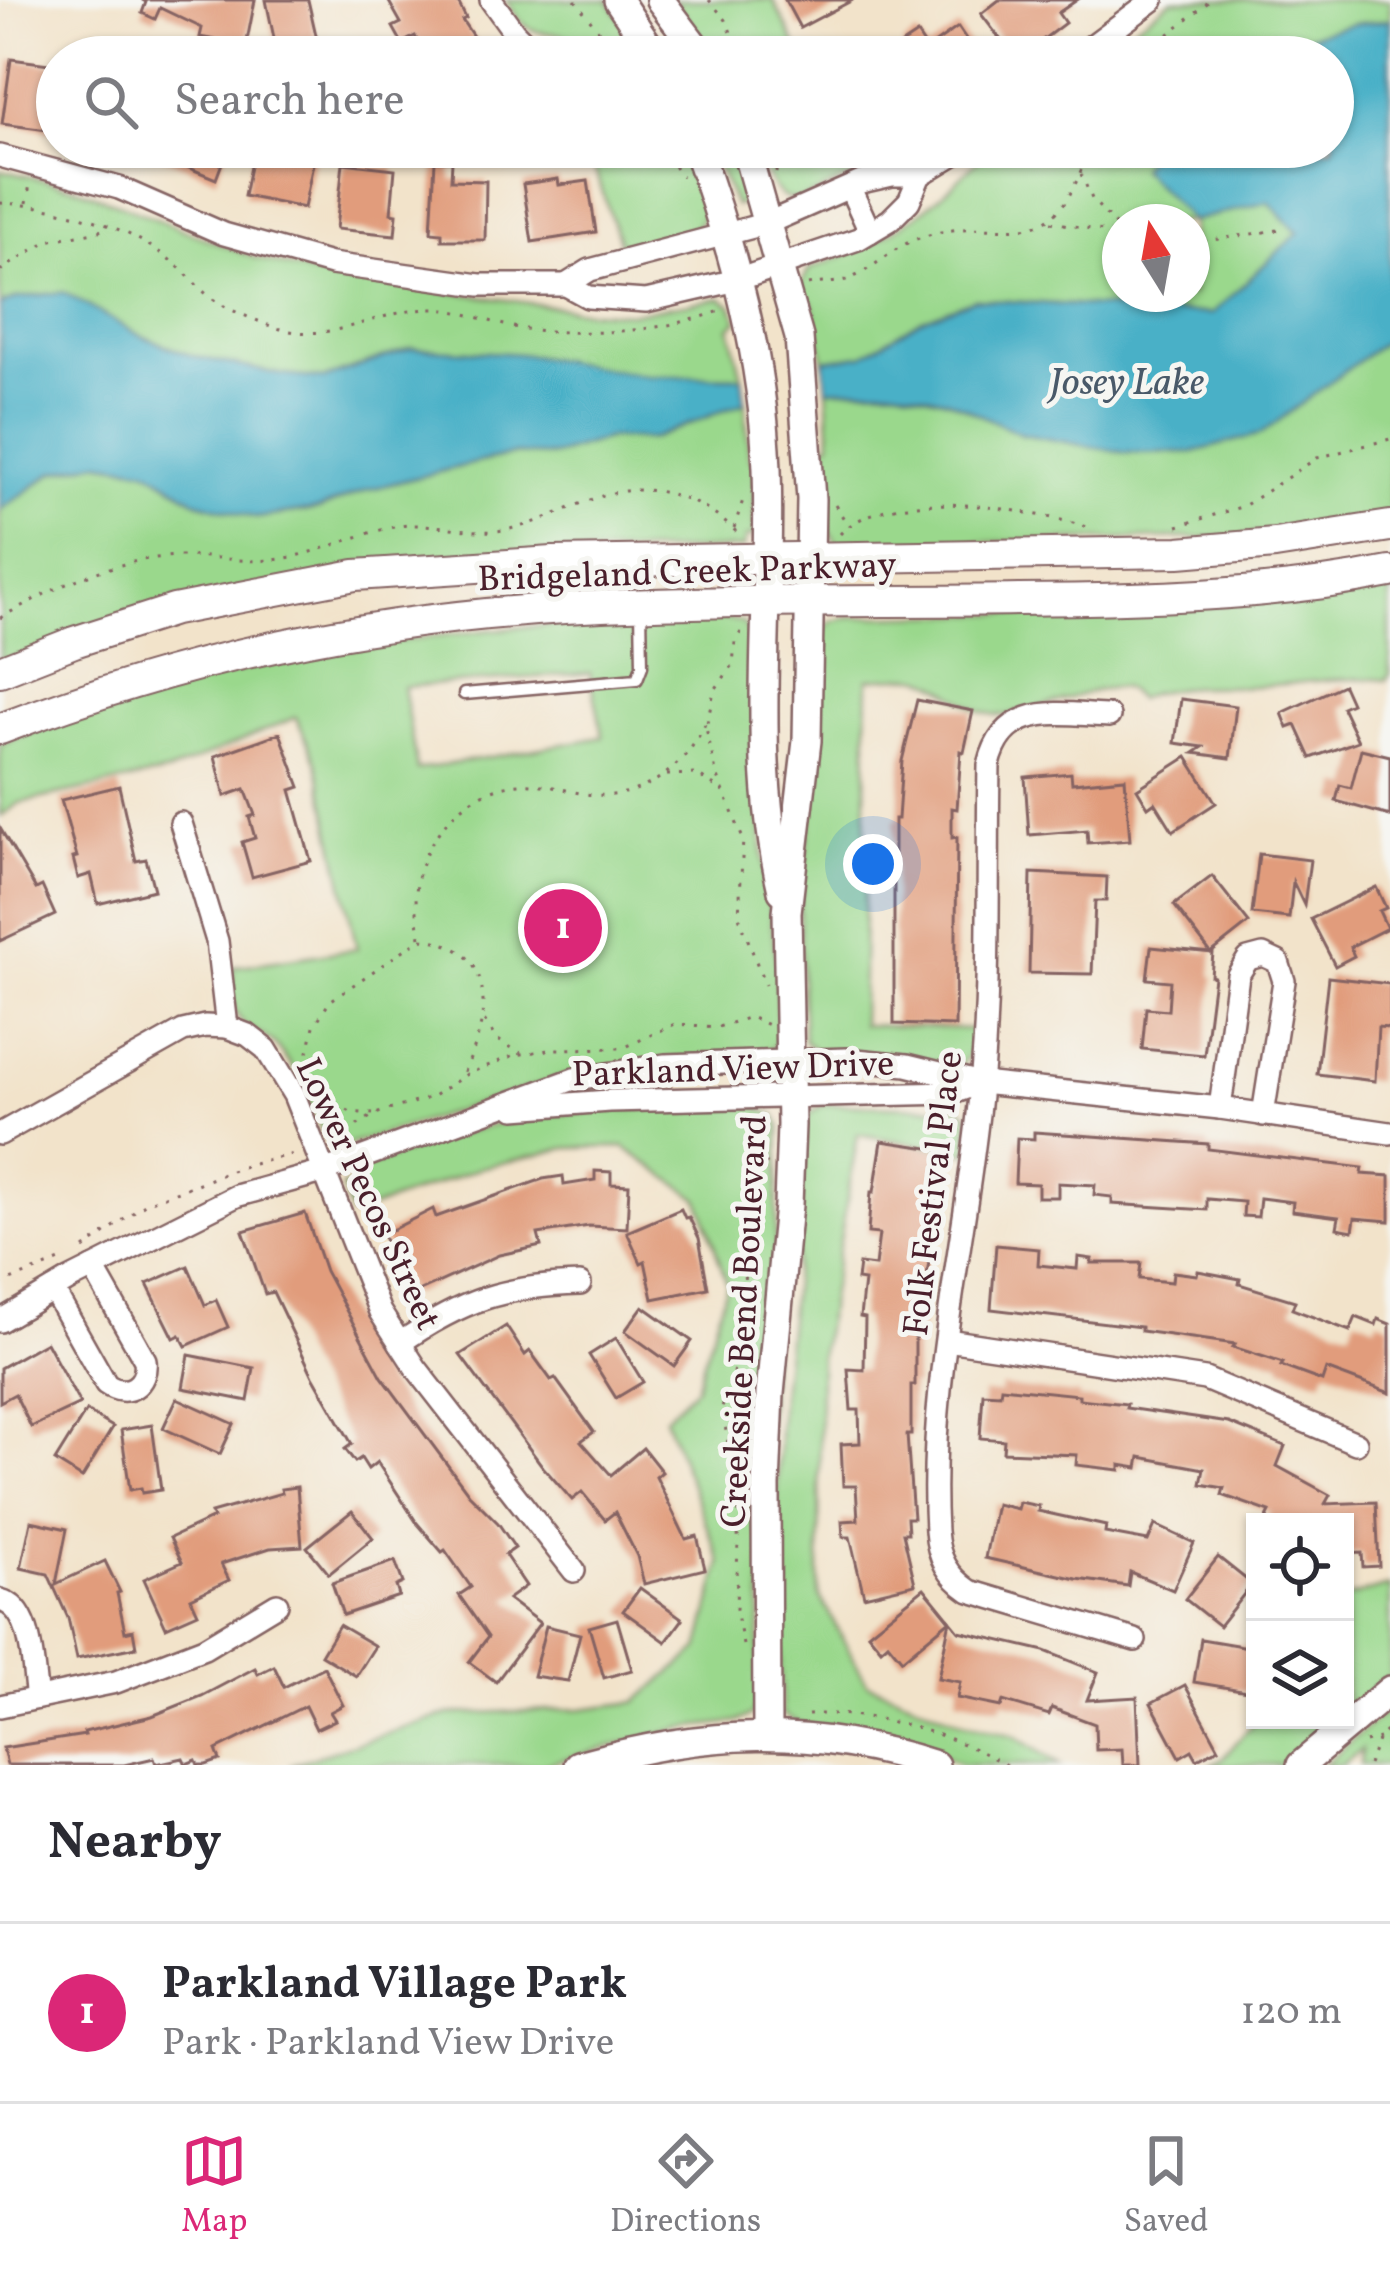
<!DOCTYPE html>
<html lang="en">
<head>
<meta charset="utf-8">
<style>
  :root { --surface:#fff; --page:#f2f2f3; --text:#2b2b33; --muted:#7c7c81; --line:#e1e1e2; --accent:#db2777 }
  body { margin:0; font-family:Vollkorn,serif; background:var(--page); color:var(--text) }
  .controls { position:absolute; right:36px; bottom:36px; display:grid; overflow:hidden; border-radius:0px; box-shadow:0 3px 9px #0004 }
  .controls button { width:108px; height:108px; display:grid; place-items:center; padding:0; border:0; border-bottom:3px solid var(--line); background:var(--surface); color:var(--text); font:60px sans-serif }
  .compass { position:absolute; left:1102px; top:204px; width:108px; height:108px; border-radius:50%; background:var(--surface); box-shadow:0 3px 9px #0004; rotate:349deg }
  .you { position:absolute; left:873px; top:864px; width:42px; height:42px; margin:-30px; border:9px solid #fff; border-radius:50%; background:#1a73e8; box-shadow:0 0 0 18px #1a73e833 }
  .badge { display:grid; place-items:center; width:78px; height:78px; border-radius:50%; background:var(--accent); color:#fff; font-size:39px; font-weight:700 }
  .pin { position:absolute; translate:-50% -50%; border:6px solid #fff; box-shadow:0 3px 12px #0006 }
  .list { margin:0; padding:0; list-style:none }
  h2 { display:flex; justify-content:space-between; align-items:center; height:156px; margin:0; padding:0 48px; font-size:51px }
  h2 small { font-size:39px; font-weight:400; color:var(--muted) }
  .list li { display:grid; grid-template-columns:78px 1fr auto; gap:36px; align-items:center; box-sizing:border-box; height:180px; padding:0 48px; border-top:3px solid var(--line) }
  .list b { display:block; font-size:45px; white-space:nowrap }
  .list p { margin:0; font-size:39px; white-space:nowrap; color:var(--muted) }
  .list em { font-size:39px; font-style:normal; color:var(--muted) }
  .icon { flex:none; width:66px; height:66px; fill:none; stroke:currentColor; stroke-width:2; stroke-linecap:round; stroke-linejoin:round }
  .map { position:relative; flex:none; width:1390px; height:1765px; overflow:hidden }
  .search { position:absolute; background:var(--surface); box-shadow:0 3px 9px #0004; left:36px; right:36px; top:36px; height:132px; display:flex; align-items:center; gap:30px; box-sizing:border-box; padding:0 42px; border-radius:66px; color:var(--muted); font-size:45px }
  .sheet { height:336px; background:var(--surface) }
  nav { display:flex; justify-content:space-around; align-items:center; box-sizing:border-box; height:168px; border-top:3px solid var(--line); background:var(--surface); font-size:33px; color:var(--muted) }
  nav a { display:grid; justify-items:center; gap:6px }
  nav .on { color:var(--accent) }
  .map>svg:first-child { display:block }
  .green { fill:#9ad88c; stroke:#727c5c; stroke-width:3; fill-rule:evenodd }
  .water { fill:#48b0c7; stroke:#496879; stroke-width:3 }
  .building { fill:#e19c7c }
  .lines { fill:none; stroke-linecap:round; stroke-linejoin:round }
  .service-casing { stroke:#856463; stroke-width:15 }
  .minor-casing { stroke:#856463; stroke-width:26 }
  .tertiary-casing { stroke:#856463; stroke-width:32 }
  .secondary-casing { stroke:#856463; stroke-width:34 }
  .path { stroke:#856463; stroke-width:3; stroke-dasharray:3 9; stroke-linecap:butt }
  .service { stroke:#fff; stroke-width:10 }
  .minor { stroke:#fff; stroke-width:21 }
  .tertiary { stroke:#fff; stroke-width:27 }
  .secondary { stroke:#fff; stroke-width:30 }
  .labels { text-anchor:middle; stroke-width:10; stroke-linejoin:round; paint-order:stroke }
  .street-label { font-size:36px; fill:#4a1f2b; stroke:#f6f6f2 }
  .water-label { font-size:39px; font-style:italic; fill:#495969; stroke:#f6f6f2 }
</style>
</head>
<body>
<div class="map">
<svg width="1390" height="1765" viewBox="0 0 1390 1765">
  <rect width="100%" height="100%" fill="#f6f6f2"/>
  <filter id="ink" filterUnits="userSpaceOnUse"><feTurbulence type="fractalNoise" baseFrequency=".00833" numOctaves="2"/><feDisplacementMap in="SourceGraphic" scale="24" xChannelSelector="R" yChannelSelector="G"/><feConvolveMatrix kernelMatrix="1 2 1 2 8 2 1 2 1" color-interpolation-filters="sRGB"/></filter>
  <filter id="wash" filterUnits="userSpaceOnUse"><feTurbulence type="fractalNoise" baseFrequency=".004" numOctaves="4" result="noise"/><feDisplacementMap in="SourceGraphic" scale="48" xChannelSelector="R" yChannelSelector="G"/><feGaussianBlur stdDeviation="2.7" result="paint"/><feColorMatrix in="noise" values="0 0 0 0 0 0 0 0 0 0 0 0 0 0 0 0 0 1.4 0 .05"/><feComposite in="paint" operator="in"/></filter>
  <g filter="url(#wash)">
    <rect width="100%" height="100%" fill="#f2e3ca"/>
    <!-- green -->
    <g class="green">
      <path d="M506,0H608L647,57H585C569,20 548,43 525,25C517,20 512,8 506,0Z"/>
      <path d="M674,0H773L802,57H715Z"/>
      <path d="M1172,0H1390V20L1354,24L1226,57H1091Z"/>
      <path d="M587,147H689L706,214L691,233L622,249Z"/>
      <path d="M709,147H737L746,202L735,206Z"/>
      <path d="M756,147H844L857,174C797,201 780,224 756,147Z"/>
      <path d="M990,147H1154L1141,169L1269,202L1298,233L1212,314L975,299L920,320L863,355L824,360L812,302L802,300L800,287L809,269C889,242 933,209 990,147ZM1120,222H1192V294H1120Z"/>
      <path d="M0,170L75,187L255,258L316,274L588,311L630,313L721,298L731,305L738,320L730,327L742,377L649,376L411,348L324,379L283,375L192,356L139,335L63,292L18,298L0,305Z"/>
      <path d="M1385,341L1390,342V516L1234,537L839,545C814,518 823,479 823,444L831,443L827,389L897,388L948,400L1022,434Z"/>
      <path d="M745,402L749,458L755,461L754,536L746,537L743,548L453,559L0,661V510L54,472L98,462L146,469L198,502L256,518L320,509L366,490L479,462L517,454L552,456L609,438L651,439Z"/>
      <path d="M1390,583V674L1386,680C1344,676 1303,683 1261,686C1219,689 1176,681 1137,699C1133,695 1128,690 1123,688C1109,682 1029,713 1007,715C973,719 953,687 923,678C908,674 884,679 868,679L862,1025L972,1029L971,1052L960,1066L817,1052L804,1041L799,909L814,795L820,634L831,622L848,617L1172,610Z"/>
      <path d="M673,619H728L742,622L756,644L763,857L776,958L778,1036L775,1046L763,1053L567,1076L342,1147L337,1136L325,1139C312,1106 299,1070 275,1045C264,1033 244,1029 237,1015C230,1002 233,982 233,967L357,949L317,763L296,717L169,772L19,803L0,817V744C219,659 439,625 673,619ZM590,673L603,737L417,770L403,687Z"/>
      <path d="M825,1104L961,1108L968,1114V1153L858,1134L820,1358L819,1595L867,1683L967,1724L1015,1736L1060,1765H963L936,1753L801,1724L782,1714L776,1533L780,1405L799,1224L805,1125L810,1113Z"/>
      <path d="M754,1107L775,1115L780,1125L757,1696L753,1714L737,1722L682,1728L541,1765H289L449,1714L581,1709L636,1702L699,1650L721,1563L665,1417L696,1387L727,1284L699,1199L624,1147L567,1148L480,1168L351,1216L342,1187L353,1183L349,1173C391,1158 431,1141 474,1130C564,1105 661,1108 754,1107Z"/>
      <path d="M1390,1586V1676L1345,1715V1598Z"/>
      <path d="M1390,1708V1765H1360L1361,1750L1342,1765H1323Z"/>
      <path d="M1256,1720H1339L1286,1765H1210L1223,1758Z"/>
    </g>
    <!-- water -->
    <g class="water">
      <path d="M1390,20V342L1385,341L1261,434L1194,452L1126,453L1022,434L948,400L897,388L827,389L824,360L863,355L920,320L975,299L1212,314L1298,233L1269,202L1191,221L1140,168L1154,147H1333V57H1226L1354,24Z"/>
      <path d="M63,292L139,335L192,356L283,375L324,379L411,348L523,354L649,376L742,377L745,402L651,439L609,438L552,456L516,454L479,462L366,490L320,509L256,518L198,502L146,469L98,462L54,472L0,510V305L18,298Z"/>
    </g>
    <g id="blocks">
      <!-- building -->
      <g class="building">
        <path d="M142,0H255L246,46L200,37L202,28L160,8L155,19L142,13L146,2Z"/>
        <path d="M266,0H308L320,53L278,57Z"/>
        <path d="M388,0H457L466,18L462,20L487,57H426L415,36L402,43L393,27L401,23Z"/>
        <path d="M785,0H853L800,28Z"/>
        <path d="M999,0H1077L1058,13L1065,23L1020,57H1014L981,14Z"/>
        <path d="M958,27L978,57H910L902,44L917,34L927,49Z"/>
        <path d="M11,59L57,65L55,131L2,124Z"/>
        <path d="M138,147H228L216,179Z"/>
        <path d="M254,147H280L315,154L304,208L244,196Z"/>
        <path d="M435,161H452L451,180L486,181L485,240H442V233L431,232Z"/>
        <path d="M343,163L395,169L391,213L397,214L395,235L336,229Z"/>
        <path d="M558,179L559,185L588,181L596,232L532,242L523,184Z"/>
        <path d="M1343,685L1351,703L1342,707L1358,741L1311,758L1296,725L1288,728L1282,713Z"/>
        <path d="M1181,699L1236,706L1230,758L1194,753L1203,747L1175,743Z"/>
        <path d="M917,700L973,711L964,752L961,751L957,809L952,808V838L957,837L955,1026L894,1024V819H898L902,761Z"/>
        <path d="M280,733L300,787L291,790L311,861L252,877L242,842L255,838L249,817L255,815L245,789L225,796L215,756Z"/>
        <path d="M1361,749L1390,756V816L1336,801L1340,785L1351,788Z"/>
        <path d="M1187,757L1216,803L1173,831L1155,802L1148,807L1137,789Z"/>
        <path d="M1071,773L1072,783L1125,778L1130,840L1088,843L1087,830L1029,835L1025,777Z"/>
        <path d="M119,786L136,861L146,859L154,890L98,904L91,874L78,878L73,858L77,857L61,800Z"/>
        <path d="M0,828L36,889L42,886L55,915L0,941Z"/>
        <path d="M1259,854L1310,860L1304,905L1293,882L1289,918L1252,914Z"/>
        <path d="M1031,873L1107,877L1106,901H1095L1092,974L1029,973Z"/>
        <path d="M1212,876L1249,923L1211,953L1174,905Z"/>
        <path d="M1376,887L1386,908L1379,911L1387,928L1350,947L1354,956L1335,966L1311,919Z"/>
        <path d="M1151,947L1213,953L1211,976L1214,977L1204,1055L1142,1049L1146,1008L1168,1010L1170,981L1147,979Z"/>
        <path d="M1328,977L1390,984V1028L1378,1027L1375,1081L1317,1074Z"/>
        <path d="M1034,1132L1208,1144V1149L1363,1168L1362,1174L1390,1176V1221L1355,1218L1353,1231L1337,1228L1339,1217L1292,1211L1293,1202L1260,1198L1258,1217L1243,1216L1244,1202L1207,1199V1210L1112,1204V1197L1094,1195L1095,1185L1058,1183V1197H1038V1184L1015,1183L1017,1138L1034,1139Z"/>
        <path d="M882,1141L949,1151L942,1193H937L920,1336L915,1335V1385H911V1435H907L913,1518H907L908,1533H903L915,1584L864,1596L850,1537H843L842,1521L858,1520L856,1486H843L841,1444L860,1443L859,1410H851L848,1369L864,1370L865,1318L860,1317L864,1281L857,1280L859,1264L875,1266L879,1234L868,1233L871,1192H874Z"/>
        <path d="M595,1171L611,1172V1184L629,1185L627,1228L589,1226L538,1234L541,1246L499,1255L411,1295L382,1235L433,1209L436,1217L543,1179L563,1176L564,1185L595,1180Z"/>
        <path d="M681,1209L685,1218L689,1217L699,1238L708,1288L653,1299L645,1261L641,1263L627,1232Z"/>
        <path d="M305,1213L325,1271L382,1377L469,1494L498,1523L515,1548L505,1555L526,1586L508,1599L540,1623L496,1682L469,1662L488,1637L459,1595L471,1587L445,1550L442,1552L417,1523L377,1462L368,1469L361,1458L355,1462L345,1449L352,1444L313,1376L273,1292L265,1294L243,1231Z"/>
        <path d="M996,1245L1039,1249L1038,1265L1077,1269L1078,1257L1092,1259L1091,1263H1141L1139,1279L1172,1282L1173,1272L1197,1275L1198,1271L1240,1279L1239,1284L1295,1301L1292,1309L1350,1331L1356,1317L1376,1325L1378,1319L1390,1324V1393L1326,1369L1322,1381L1281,1366L1283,1363L1233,1347L1235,1344L1141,1331V1327L991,1309Z"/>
        <path d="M188,1266L205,1305L216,1300L228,1327L186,1346L180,1335L174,1338L147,1284Z"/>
        <path d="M643,1306L692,1341L674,1366L625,1331Z"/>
        <path d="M506,1326L525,1355L530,1351L551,1380L555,1378L594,1432L581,1441L611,1475L643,1448L662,1472L656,1477L686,1539L697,1536L705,1569L644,1584L637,1556L615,1512L605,1520L582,1492L572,1500L543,1467L460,1355Z"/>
        <path d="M616,1338L643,1382L616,1398L589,1355Z"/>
        <path d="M46,1342L80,1404L31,1427L15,1394L0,1402V1368Z"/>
        <path d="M189,1355L254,1368L248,1401L183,1388Z"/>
        <path d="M1001,1387L1079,1395V1399L1127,1404L1126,1408L1229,1423L1285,1446L1277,1466L1330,1495L1325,1504L1376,1502L1379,1566L1363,1567L1362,1553L1345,1554V1522H1265L1270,1512L1222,1495L1224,1488L1201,1484L1204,1469L1140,1457L1138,1468L1120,1465V1470L1076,1465L1077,1455L1003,1452L1004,1440L980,1438L983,1393L1000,1394Z"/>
        <path d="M177,1398L234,1424L220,1454L163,1428Z"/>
        <path d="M86,1411L113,1427L82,1478L55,1461Z"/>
        <path d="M152,1425L161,1490L142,1493L141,1488L130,1490L121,1430Z"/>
        <path d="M297,1487L302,1546L270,1548L221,1564L229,1580L191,1598L198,1613L166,1627L144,1579L182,1562L170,1538L213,1518L211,1513L282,1493L281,1489Z"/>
        <path d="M1019,1502L1039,1506L1038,1511L1106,1526L1105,1533L1148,1541L1155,1525L1194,1543L1173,1590L1130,1572L1128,1586L1077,1579L985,1558L996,1504L1017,1509Z"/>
        <path d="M352,1511L373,1538L329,1574L307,1547Z"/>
        <path d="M31,1521L67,1529L56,1584L105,1561L120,1592L117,1593L125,1632L133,1630L136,1647L77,1659L68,1618L48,1574L21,1568Z"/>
        <path d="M1218,1557L1252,1584L1219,1626L1185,1599Z"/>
        <path d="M395,1561L403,1583L396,1586L399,1596L343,1615L332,1583Z"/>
        <path d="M640,1588L683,1619L666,1642L623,1611Z"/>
        <path d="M924,1588L950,1620L902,1660L888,1643L881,1649L868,1633Z"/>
        <path d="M617,1619L632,1670L604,1678L589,1627Z"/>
        <path d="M950,1620L959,1631L1045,1651L1098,1672L1087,1700L1137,1697L1140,1765H1123L1122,1749L1096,1750L1095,1724L1052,1708L1049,1715L1003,1701L1001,1707L957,1698L960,1682L938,1678Z"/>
        <path d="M339,1625L375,1646L356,1676L321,1655Z"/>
        <path d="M546,1626L580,1634L568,1681L533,1676Z"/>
        <path d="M1201,1639L1254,1648L1247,1691L1194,1682Z"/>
        <path d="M274,1666L284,1687L324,1667L343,1705L330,1712L335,1720L316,1729L305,1706L216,1750L220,1760L206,1765H198L196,1760L186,1764L183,1758L156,1764L154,1758L124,1765H7L3,1748L85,1735L84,1732L152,1716L202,1696L255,1668L258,1674Z"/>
        <path d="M1185,1685L1219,1748L1197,1759L1192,1750L1180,1757L1151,1703Z"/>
      </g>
    </g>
  </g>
  <g filter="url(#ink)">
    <use href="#blocks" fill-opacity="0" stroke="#856463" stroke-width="3"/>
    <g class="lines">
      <defs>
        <path id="service" d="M464,694L637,679L642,666L641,609"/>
        <g id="minor">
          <path d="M491,0L514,32L539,57"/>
          <path d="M1077,57L1153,0"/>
          <path d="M0,156L119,188L224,234L331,264L480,285H566L588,297L646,301L737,280L858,239L890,220L909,201L920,175"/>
          <path d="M850,188L870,232"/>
          <path d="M566,285L590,270L768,223L861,182L892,175H920L966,147"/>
          <path d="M1109,716C1058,714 1004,701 989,765C987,871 991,980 981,1085C968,1233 927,1381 936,1531C938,1558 948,1576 970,1591L1135,1640"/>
          <path d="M181,823L217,941L227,1027"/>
          <path d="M515,1108L609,1101L953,1093L980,1083"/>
          <path d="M1220,1108L1238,975L1248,959L1263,955L1278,962L1284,981L1263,1115"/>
          <path d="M0,1134L183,1031L205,1026L227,1027L248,1035L266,1049L294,1095L380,1312L416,1368L574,1571"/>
          <path d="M53,1290L106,1384C127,1399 148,1385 145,1360L93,1268"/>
          <path d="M0,1321L71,1279L236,1196L323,1172L574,1079L665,1065L846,1059L907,1065L981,1083L1220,1108L1390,1133"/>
          <path d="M947,1340L1205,1379L1356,1443"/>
          <path d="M400,1343C462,1300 505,1286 580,1284"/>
          <path d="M0,1600C34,1608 32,1668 37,1698"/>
          <path d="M0,1706L116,1682L204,1648L277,1604"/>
        </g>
        <g id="tertiary">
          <path d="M618,0L656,57"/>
          <path d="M660,0L703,57"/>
          <path d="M696,147C734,251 763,358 767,469C772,611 749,751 782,891"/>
          <path d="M745,147L799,337L811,499L807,741L787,912L791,1125L788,1205L770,1394L766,1486L767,1734"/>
          <path d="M578,1765C704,1730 810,1724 935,1765"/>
          <path d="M1301,1765L1390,1690"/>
        </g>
        <g id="secondary">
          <path d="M0,671L74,642L174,610L355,575L553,562L1179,552L1275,544L1390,526"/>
          <path d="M0,729C189,657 364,620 565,608C716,599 868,602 1019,600C1143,599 1268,596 1390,572"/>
        </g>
      </defs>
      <!-- service casing -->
      <use href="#service" class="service-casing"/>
      <!-- minor casing -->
      <use href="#minor" class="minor-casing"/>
      <!-- tertiary casing -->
      <use href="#tertiary" class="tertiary-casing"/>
      <!-- secondary casing -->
      <use href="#secondary" class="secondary-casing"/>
      <!-- path -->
      <g class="path">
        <path d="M575,0L619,57"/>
        <path d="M709,0L726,20L741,57"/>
        <path d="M1140,57L1211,0"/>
        <path d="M660,147L682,177"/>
        <path d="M776,173L780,147"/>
        <path d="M1081,174L1092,199L1120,231"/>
        <path d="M0,203C59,206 123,223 170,260C185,271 196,286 210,297C227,310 249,317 268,325C330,348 369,312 428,309C463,308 491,325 525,329C591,336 660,333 723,310"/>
        <path d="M27,203L30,183"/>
        <path d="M1051,222L1120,234"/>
        <path d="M1192,243L1285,229"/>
        <path d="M0,271L47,241L109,229"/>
        <path d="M808,285C821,282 833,284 846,280C873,271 892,247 919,238C1009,207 1051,272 1089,147"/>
        <path d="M835,505L848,525"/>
        <path d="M1178,526L1244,506L1317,458L1390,439"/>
        <path d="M734,528L744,497"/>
        <path d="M840,534C890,482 1030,510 1091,528"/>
        <path d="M0,618C57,586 112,559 179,556C210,555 239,563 270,560C313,557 352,535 394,527C426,520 462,533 494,531C547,528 590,488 643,490C681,491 713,510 740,535"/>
        <path d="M741,632L735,642L733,665L714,691L706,728L716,772L743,839L739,916L765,985"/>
        <path d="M705,724C686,766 644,799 596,795C574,794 554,785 532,784C476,780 425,830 417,884C414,902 419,921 420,939L330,1001L314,1026L308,1052L313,1074L335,1104L334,1129L338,1138L375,1114L432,1097L467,1074L515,1055L555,1049L623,1048L675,1024L718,1027L750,1017L768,1025"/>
        <path d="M667,775L696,774L724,792"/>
        <path d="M422,939C500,946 491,1022 462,1075"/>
        <path d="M485,1021L496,1039L521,1053"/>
        <path d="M336,1105L351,1112L373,1114"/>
        <path d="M84,1249L146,1203L242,1167L297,1153"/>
        <path d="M0,1284L60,1261"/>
        <path d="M743,1645L736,1609L739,1507L722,1408L747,1327L741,1214L767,1162"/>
        <path d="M808,1715C866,1708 955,1735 1006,1765"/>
        <path d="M1365,1742L1379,1738"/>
        <path d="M1368,1765L1379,1738L1390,1727"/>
      </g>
      <!-- service -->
      <use href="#service" class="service"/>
      <!-- minor -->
      <use href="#minor" class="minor"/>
      <!-- tertiary -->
      <use href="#tertiary" class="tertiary"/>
      <!-- secondary -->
      <use href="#secondary" class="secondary"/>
    </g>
  </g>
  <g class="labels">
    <!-- street labels -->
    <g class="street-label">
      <text transform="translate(687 570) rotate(-2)" y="13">Bridgeland Creek Parkway</text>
      <text transform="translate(733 1067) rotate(-2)" y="13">Parkland View Drive</text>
      <text transform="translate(370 1193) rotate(65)" y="13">Lower Pecos Street</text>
      <text transform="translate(931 1193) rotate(-83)" y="13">Folk Festival Place</text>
      <text transform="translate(742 1321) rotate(-87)" y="13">Creekside Bend Boulevard</text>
    </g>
    <!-- water labels -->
    <g class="water-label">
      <text x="1127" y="394">Josey Lake</text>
    </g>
  </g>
</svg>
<div class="controls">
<button><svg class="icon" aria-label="locate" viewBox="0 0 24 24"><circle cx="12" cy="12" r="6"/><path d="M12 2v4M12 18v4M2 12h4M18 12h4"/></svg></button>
<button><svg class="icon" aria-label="layers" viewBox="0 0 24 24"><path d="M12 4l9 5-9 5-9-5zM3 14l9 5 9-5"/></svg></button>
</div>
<svg class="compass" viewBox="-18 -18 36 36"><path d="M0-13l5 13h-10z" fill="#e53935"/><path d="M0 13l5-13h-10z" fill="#7c7c81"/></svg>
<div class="you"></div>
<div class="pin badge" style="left:563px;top:928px">1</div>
<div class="search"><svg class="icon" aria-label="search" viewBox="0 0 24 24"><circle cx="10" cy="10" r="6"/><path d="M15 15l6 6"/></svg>Search here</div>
</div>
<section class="sheet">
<h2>Nearby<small></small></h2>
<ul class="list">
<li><span class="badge">1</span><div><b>Parkland Village Park</b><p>Park · Parkland View Drive</p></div><em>120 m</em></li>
</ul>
</section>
<nav>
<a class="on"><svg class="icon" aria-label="map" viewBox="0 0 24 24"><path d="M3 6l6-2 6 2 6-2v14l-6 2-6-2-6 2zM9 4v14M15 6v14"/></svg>Map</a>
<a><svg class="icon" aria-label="directions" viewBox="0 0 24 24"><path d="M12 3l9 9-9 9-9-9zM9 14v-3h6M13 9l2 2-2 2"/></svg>Directions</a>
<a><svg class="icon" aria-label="saved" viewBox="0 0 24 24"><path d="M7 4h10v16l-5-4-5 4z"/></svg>Saved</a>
</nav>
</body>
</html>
